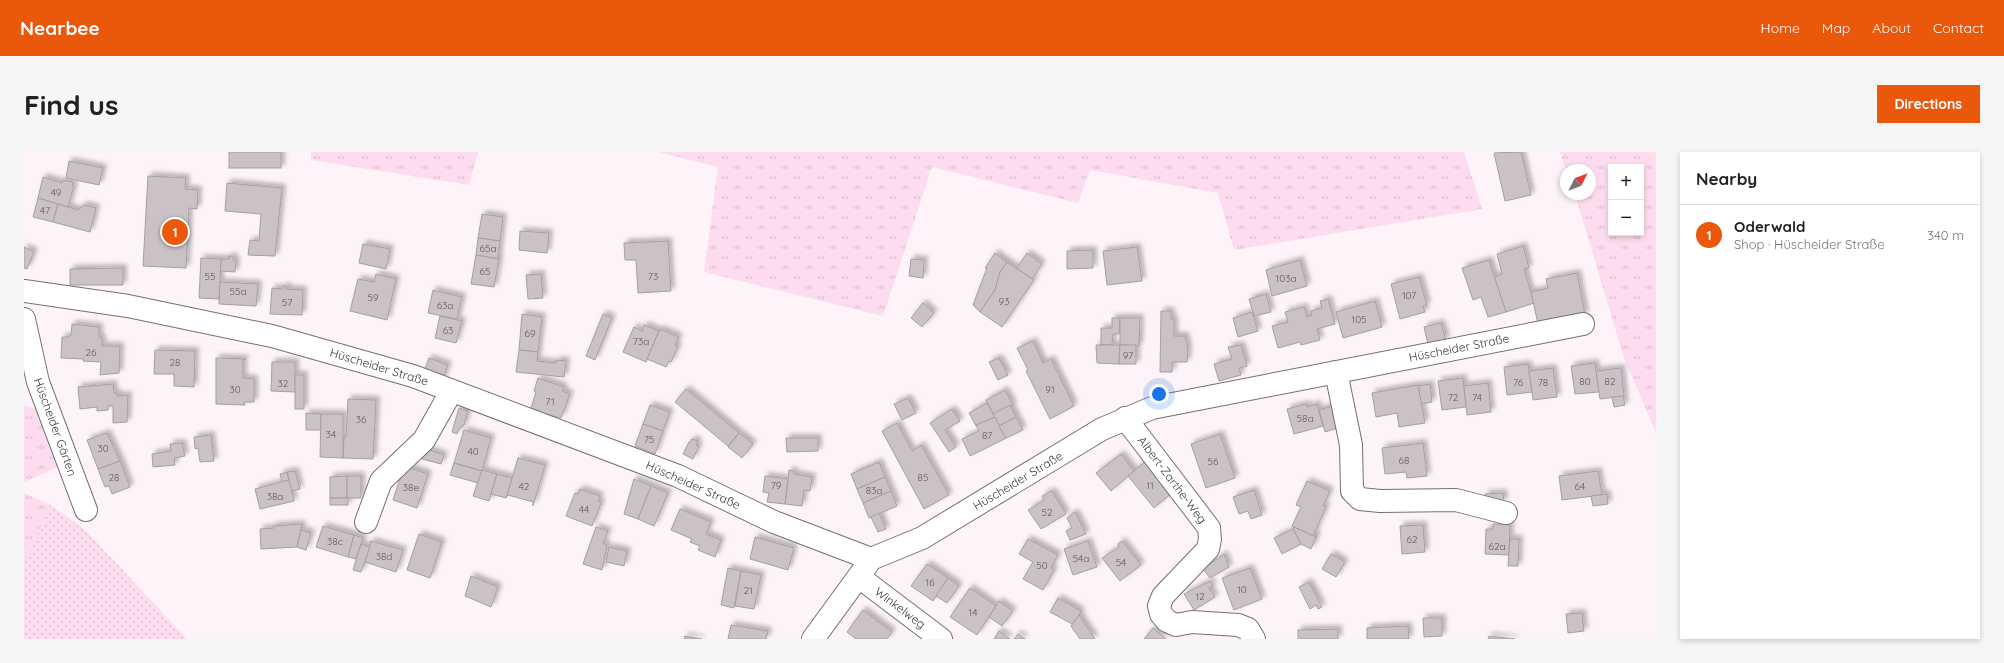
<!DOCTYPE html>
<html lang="en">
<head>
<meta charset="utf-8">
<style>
  :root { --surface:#fff; --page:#f6f6f6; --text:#202124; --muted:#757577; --line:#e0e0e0; --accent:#ea580c }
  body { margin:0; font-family:Quicksand,sans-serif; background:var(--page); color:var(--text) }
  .controls { position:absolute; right:12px; top:12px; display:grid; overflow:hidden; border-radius:0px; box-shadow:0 2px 6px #0003 }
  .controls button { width:36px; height:36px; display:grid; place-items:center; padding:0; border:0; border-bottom:1px solid var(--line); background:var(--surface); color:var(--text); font:20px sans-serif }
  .compass { position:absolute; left:1536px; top:12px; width:36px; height:36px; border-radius:50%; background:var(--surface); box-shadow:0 2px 6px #0003; rotate:48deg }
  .you { position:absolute; left:1135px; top:242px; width:14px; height:14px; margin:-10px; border:3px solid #fff; border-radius:50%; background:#1a73e8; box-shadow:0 0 0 6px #1a73e833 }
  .badge { display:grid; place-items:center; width:26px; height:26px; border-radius:50%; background:var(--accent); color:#fff; font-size:13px; font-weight:700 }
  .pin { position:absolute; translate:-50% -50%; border:2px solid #fff; box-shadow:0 1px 4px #0006 }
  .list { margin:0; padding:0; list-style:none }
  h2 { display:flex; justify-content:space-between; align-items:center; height:52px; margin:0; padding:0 16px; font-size:17px }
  h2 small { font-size:13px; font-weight:400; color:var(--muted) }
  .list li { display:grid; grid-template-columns:26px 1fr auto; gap:12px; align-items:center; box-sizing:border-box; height:60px; padding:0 16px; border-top:1px solid var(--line) }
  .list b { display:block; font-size:15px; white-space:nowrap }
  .list p { margin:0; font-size:13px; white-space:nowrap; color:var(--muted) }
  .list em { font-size:13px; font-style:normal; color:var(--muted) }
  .map { position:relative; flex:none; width:1632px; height:487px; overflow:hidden; border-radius:0px }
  header { display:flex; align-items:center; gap:24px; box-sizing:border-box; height:56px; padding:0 20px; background:var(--accent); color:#fff }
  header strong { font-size:19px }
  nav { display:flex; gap:22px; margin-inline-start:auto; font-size:14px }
  .intro { display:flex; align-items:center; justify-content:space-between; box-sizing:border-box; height:96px; padding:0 24px }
  h1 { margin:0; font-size:28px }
  .button { padding:10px 18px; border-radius:0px; background:var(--accent); color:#fff; font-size:14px; font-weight:700 }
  main { display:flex; gap:24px; padding:0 24px }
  aside { flex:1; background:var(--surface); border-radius:0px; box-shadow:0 2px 6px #0003 }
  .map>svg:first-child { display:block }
  .grass { fill:url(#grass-tufts); fill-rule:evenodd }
  .garden { fill:url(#garden-dots) }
  .building { fill:#cbc2c7; stroke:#a79ea3; filter:url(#shadow) }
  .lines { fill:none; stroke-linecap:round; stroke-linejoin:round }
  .minor-casing { stroke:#776e73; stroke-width:24 }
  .minor { stroke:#fff; stroke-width:22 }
  .labels { text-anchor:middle; stroke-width:3; stroke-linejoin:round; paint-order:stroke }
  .number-label { font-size:10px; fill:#5f5a5c }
  .street-label { font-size:12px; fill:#3b3739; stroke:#fff }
</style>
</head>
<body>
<header>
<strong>Nearbee</strong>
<nav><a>Home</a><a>Map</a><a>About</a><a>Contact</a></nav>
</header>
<div class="intro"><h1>Find us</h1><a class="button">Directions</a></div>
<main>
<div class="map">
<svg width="1632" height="487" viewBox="0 0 1632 487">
  <defs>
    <pattern id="grass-tufts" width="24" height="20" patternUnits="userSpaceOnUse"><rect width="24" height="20" fill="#fedcef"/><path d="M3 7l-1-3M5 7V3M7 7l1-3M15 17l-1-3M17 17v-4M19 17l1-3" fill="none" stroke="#dbbdce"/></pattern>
    <pattern id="garden-dots" width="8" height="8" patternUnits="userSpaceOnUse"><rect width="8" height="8" fill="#fedcef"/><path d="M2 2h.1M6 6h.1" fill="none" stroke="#dbbdce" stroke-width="1.8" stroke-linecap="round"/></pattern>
    <filter id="shadow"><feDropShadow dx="3.5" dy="-3.5" stdDeviation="2" flood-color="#0004"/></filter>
  </defs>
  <rect width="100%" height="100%" fill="#fdf3f8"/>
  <!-- grass -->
  <g class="grass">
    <path d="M287,0H454L445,33L287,8Z"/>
    <path d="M634,0H1440L1458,57L1210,98L1194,41L1066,18L1054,51L908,15L859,164L680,120L694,15Z"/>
    <path d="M1536,0H1632V281L1600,206L1551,42H1566V18H1542ZM1587,15H1617V81H1587Z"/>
    <path d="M0,254L18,258L38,313L0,330Z"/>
    <path d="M0,341L27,353L0,411Z"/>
  </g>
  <!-- garden -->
  <path class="garden" d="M27,353L62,379L163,487H0V411Z"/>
  <!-- building -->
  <g class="building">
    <rect x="205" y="0" width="52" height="16"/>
    <path d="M1497,0L1507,43L1481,49L1470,1Z"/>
    <path d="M45,9L79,16L75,33L42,26Z"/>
    <path d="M124,24L162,26L161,37L174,38L173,57L165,56L162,116L119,114Z"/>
    <path d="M19,25L38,31L39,28L49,30L48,33L50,34L44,55L14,46Z"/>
    <path d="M203,31L258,36L251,104L224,103L226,88L235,89L237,62L201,59Z"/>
    <path d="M14,46L34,52L29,70L9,65Z"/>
    <path d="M34,52L54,58L60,53L72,56L66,80L29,70Z"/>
    <path d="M458,62L479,65L476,89L454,86Z"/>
    <path d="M496,79L525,81L523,101L495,98Z"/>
    <path d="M454,86L476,89L474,107L452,103Z"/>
    <path d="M644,89L647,139L614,141L612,108H601L600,91Z"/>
    <path d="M339,92L366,97L362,117L335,111Z"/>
    <path d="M1499,94L1505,116L1500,117L1510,151L1482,160L1470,125L1478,122L1473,102Z"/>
    <path d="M0,95L10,100L3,117L0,116Z"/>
    <path d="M1113,95L1118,129L1083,133L1079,99Z"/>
    <path d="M1069,98V116L1043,117V99Z"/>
    <path d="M971,101L983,110L976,120L971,138L956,160L949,153L963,116H961Z"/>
    <path d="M1003,101L1018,112L1008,127L993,116Z"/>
    <path d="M452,103L475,107L470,135L447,132Z"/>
    <path d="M205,104H209V108H212L211,120L196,119L197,107H205Z"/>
    <path d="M177,106L197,107L195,147L175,146Z"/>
    <path d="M887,107L900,108L899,126L885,124Z"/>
    <path d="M1276,108L1283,134L1248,144L1242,118Z"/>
    <path d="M1465,108L1482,160L1464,165L1457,145L1449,148L1438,116Z"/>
    <path d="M983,110L1010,128L978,175L956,160L971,138L976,120Z"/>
    <path d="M99,116V133H46V117Z"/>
    <path d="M1553,121L1561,163L1514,172L1507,140L1524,136L1522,127Z"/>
    <path d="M352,122L372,127L363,168L326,159L334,127L350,130Z"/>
    <path d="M517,122L519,146L504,147L502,123Z"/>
    <path d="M1395,125L1403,153L1399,154L1401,160L1376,167L1367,132Z"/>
    <path d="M196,130L234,132L232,154L195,152Z"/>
    <path d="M259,134H263L262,137L279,138L278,163L246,162L248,136L259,137Z"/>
    <path d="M409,138L438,145L433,167L404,161Z"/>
    <path d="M1242,142L1247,160L1230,164L1225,147Z"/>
    <path d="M1304,147L1311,172L1293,177L1296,188L1277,193L1276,190L1254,196L1248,174L1264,170L1261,160L1280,155L1283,165L1288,163L1287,159L1298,156L1296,149Z"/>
    <path d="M1351,149L1358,175L1319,186L1312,160Z"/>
    <path d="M899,151L910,161L898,175L887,166Z"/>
    <path d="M1137,159H1147V167H1150V184H1161L1164,196L1163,210H1148V220H1136Z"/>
    <path d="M1228,160L1234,179L1214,185L1209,166Z"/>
    <path d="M498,162L518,165L514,200L495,198Z"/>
    <path d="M579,162L588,166L571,208L562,204Z"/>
    <path d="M416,164L438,169L432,191L411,186Z"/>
    <path d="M1088,166H1096L1095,182H1089L1088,193H1077V176H1088Z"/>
    <path d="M1096,166H1116L1115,194L1096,193Z"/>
    <path d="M1417,171L1422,188L1404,192L1400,175Z"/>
    <path d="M48,172L75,175V186H78V194H96L95,221L76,223L77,210L59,209L60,207L37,206L38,185H45L47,183Z"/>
    <path d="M620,173L635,179L622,210L599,200L610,175L618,179Z"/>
    <path d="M636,177L655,185L651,193L654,194L647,210L645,209L642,215L623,207Z"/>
    <path d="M1009,189L1019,211L1027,207L1050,254L1026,267L1002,219L1004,218L993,196Z"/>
    <path d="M1072,193H1096L1095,212L1073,211Z"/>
    <path d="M1096,193H1112V212H1095Z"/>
    <path d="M1217,193L1223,214L1215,216L1217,223L1195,229L1190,212L1208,207L1204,195Z"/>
    <path d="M131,198L171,199L170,235L150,234V222H130Z"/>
    <path d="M495,198L514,200L513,209L532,211L533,208L542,209L540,225L492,220Z"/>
    <path d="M192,206L222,207L219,208V226L230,227V250H220L221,253L192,252Z"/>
    <path d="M405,206L424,213L418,229L399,222Z"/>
    <path d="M975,206L984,223L974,228L965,210Z"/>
    <path d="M248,210H271V240L247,239Z"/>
    <path d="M1571,211L1575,240L1551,242L1547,214Z"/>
    <path d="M1504,212L1508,240L1483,243L1480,215Z"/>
    <path d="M1529,216L1533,245L1509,248L1505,219Z"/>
    <path d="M1597,216L1600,244L1576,247L1572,219Z"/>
    <rect x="271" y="223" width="9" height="34"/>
    <path d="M514,226L540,235L538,239L546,242L537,266L515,260V259L507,256L512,240L510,239Z"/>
    <path d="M1439,226L1442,255L1418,258L1414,229Z"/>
    <path d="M1464,231L1467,260L1443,263L1440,234Z"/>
    <path d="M89,232L90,241H93V244L104,243L103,270L89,271V254H84V258L73,259V255L56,257L54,235Z"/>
    <path d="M1406,232L1408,250L1397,252L1394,234Z"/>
    <path d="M1394,233L1401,271L1375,275L1373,261L1352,265L1348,241Z"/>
    <path d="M662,237L715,281L704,294L651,250Z"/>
    <path d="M981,238L989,253L969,262L962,248Z"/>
    <path d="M1599,244L1601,253L1590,255L1588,245Z"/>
    <path d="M884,246L892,261L878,268L870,252Z"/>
    <path d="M324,247L352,248L349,307L319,306L320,285H322Z"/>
    <path d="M963,251L971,265L952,274L945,261Z"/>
    <path d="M1282,252L1283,255L1293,252L1299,274L1270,282L1263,257Z"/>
    <path d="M626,253L646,260L639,279L619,272Z"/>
    <path d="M986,253L992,265L975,274L969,262Z"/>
    <path d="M1311,253L1317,275L1301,280L1295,258Z"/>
    <path d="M435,256L444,259L440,273L435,277L433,282L428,280Z"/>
    <path d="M928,257L936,269L921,278L932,295L925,300L906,271Z"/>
    <path d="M282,261L297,262V278H282Z"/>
    <path d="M297,262H319V306L296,305Z"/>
    <path d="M971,265L982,286L946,304L938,287L955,279L952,273Z"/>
    <path d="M992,265L999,278L982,286L975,274Z"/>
    <path d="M873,271L888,299L897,293L925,343L900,357L858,279Z"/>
    <path d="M619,272L639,279L631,302L611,294Z"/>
    <path d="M440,278L467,286L458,319L430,311Z"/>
    <path d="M83,281L96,309L74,317L63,288Z"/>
    <path d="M715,281L729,292L718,306L704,295Z"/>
    <path d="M1196,282L1211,326L1182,336L1167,292Z"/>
    <path d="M187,283L190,309L176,310L174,296L171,297L170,285Z"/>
    <path d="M762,286H794V299L763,300Z"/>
    <path d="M668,287L674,289L672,293L675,294L669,307L659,302L665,290H667Z"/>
    <path d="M158,291L161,304L150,306L151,313L129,315L128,302L147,299L146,292Z"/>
    <path d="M1399,291L1403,324L1383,326L1382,320L1361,322L1358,296Z"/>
    <path d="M402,297L420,303L417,312L398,307Z"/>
    <path d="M1097,302L1110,319L1087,339L1072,321Z"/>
    <path d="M494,306L521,313L509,354V350L484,343L482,346Z"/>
    <path d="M96,309L106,335L88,342L85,334L81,335L74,317Z"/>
    <path d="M1122,309L1148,341L1130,356L1104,324Z"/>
    <path d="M855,310L861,325L833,337L827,322Z"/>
    <path d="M430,311L458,319L454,331L426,323Z"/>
    <path d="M380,314L404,322L393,356L369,348Z"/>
    <path d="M458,318L473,322L465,349L449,344Z"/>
    <path d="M765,318L770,319V322L788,325L786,339L780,338L778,354L761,352Z"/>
    <path d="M271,319L276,337L267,339L263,320Z"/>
    <path d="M1574,319L1578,343L1538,348L1535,324Z"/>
    <path d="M263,320L265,328L258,330L256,322Z"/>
    <path d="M473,322L488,326L482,346L467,342Z"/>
    <path d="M323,324V346H306V325Z"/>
    <rect x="323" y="324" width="14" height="22"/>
    <path d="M741,324L764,327L761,352L743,350L745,341L739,340Z"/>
    <path d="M861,325L867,339L839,351L833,337Z"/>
    <path d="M610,327L627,334L614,367L600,362Z"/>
    <path d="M265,328L270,349L236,357L231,337Z"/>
    <path d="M1283,329L1306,339L1299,354L1302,355L1290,382L1293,383L1292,385L1268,374L1277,355L1272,353Z"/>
    <path d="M627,334L644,341L630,374L614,367Z"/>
    <path d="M556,337L576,344L574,349L577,351L568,374L542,364L551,341L554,342Z"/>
    <path d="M1230,338L1238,363L1227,367L1224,359L1215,362L1209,345Z"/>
    <path d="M867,339L873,354L845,366L839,351Z"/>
    <path d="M1028,339L1042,362L1017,377L1004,358L1020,348L1018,344Z"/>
    <path d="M1479,341L1480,350H1462L1461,342Z"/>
    <path d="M1583,342L1584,352L1569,354L1567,344Z"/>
    <rect x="306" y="346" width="18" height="7"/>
    <path d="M656,357L687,370L682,382L697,388L691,405L674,398L676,394L666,390L668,387L647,378Z"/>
    <path d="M1051,360L1062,382L1046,388L1042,379L1048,376L1043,366Z"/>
    <path d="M855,361L862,377L854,380L847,365Z"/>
    <path d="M278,372L273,395L237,397L236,377L250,376L249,374Z"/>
    <path d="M1469,372L1486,373L1485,403L1461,402L1462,377H1469Z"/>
    <path d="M1399,373L1401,400L1378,402L1376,374Z"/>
    <path d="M299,374L330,383L324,405L292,395Z"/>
    <path d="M572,375L584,379L579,391L583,393L578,418L559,412Z"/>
    <path d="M1270,375L1292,385L1287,397L1277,392L1269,377Z"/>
    <path d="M1269,377L1277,392L1258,402L1250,386Z"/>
    <path d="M277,378L287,381L282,398L273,395Z"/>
    <path d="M395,382L418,390L406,426L383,418Z"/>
    <path d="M330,383L339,386L332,407L324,405Z"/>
    <path d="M731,385L770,396L764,418L726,407Z"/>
    <path d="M1004,387L1034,403L1027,416L1030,418L1019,438L999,427L1009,410L995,402Z"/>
    <path d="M1486,387H1495L1494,414H1484Z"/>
    <path d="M347,389L379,398L372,420L341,410Z"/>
    <path d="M1064,389L1073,415L1049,423L1040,397Z"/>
    <path d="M1098,389L1117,413L1096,429L1078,406L1095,395L1094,392Z"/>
    <path d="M337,392L346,395L337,420L329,418Z"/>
    <path d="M585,395L603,399L600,414L582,410Z"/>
    <path d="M1200,402L1205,415L1186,426L1179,417Z"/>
    <path d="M1307,402L1321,410L1312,425L1298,417Z"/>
    <path d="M903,412L924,426L909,449L887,434Z"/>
    <path d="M704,416L717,419L710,456L697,453Z"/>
    <path d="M1226,416L1238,447L1210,458L1198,426Z"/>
    <path d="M717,419L737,423L730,457L711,454Z"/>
    <path d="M447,424L474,435L467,455L441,444Z"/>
    <path d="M924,426L935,434L923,451L912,444Z"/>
    <path d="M1186,429L1189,434L1185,436L1191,445L1170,458L1160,442Z"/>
    <path d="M1285,430L1298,455L1294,457L1292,453L1286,457L1275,435Z"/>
    <path d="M946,436L972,454L953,483L926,465Z"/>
    <path d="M1034,446L1057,459L1050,473L1026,460Z"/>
    <path d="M975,449L989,459L978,474L965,465Z"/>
    <path d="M839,458L868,480L863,487H832L823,480Z"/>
    <path d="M1558,461L1560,479L1544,481L1542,462Z"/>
    <path d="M1055,463L1071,487H1056L1047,474Z"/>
    <path d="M1399,466H1418V484L1400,485Z"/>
    <path d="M707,473L744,479L742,487H704Z"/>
    <path d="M1384,474L1385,487H1343V476Z"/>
    <path d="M1129,476L1142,487H1120Z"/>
    <path d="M1314,477V487H1274V478Z"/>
    <path d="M975,479L986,487H970Z"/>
    <path d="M994,482L1001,487H990Z"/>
    <path d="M661,484L678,487H660Z"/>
    <path d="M1465,484L1491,487H1464Z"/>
  </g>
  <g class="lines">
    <defs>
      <g id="minor">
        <path d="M0,139L104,154L248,184L389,224L654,324L750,370L847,407L898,386L1078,277L1128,256L1559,172"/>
        <path d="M0,167L14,230L62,358"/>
        <path d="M1312,220L1327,293L1328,339L1336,347L1356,349L1432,348L1482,361"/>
        <path d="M1101,266L1185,376L1186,387L1184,397L1139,444L1135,454L1137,462L1143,469L1152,473L1168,470L1214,473L1224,477L1230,487"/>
        <path d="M342,370L357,329L400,288L427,240"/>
        <path d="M835,425L917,487"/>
        <path d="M789,487L843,413"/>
      </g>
    </defs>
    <!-- minor casing -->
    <use href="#minor" class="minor-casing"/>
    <!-- minor -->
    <use href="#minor" class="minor"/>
  </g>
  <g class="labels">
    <!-- number labels -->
    <g class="number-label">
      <text x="32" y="44">49</text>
      <text x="21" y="62">47</text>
      <text x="464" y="100">65a</text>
      <text x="461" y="123">65</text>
      <text x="186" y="128">55</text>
      <text x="629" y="128">73</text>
      <text x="1262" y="130">103a</text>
      <text x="214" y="143">55a</text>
      <text x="1385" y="147">107</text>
      <text x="349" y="149">59</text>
      <text x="980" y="153">93</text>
      <text x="263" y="154">57</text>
      <text x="421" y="157">63a</text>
      <text x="1335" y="171">105</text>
      <text x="424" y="182">63</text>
      <text x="506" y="185">69</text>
      <text x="617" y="193">73a</text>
      <text x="67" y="204">26</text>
      <text x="1104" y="207">97</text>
      <text x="151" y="214">28</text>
      <text x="1561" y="233">80</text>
      <text x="1586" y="233">82</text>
      <text x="1494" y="234">76</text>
      <text x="1519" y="234">78</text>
      <text x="259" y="235">32</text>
      <text x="211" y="241">30</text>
      <text x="1026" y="241">91</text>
      <text x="1429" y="249">72</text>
      <text x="1453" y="249">74</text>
      <text x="526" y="253">71</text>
      <text x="1281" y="270">58a</text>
      <text x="337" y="271">36</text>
      <text x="307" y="286">34</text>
      <text x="963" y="287">87</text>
      <text x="625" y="291">75</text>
      <text x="79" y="300">30</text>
      <text x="449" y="303">40</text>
      <text x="1380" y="312">68</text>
      <text x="1189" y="313">56</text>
      <text x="90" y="329">28</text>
      <text x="899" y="329">85</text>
      <text x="752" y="337">79</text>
      <text x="1126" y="337">11</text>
      <text x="500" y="338">42</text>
      <text x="1556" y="338">64</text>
      <text x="387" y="339">38e</text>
      <text x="850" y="342">83a</text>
      <text x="251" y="348">38a</text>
      <text x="560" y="361">44</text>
      <text x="1023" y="364">52</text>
      <text x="1388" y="391">62</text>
      <text x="311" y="393">38c</text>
      <text x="1473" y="398">62a</text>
      <text x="360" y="408">38d</text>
      <text x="1057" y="410">54a</text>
      <text x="1097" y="414">54</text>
      <text x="1018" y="417">50</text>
      <text x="906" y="434">16</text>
      <text x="1218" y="441">10</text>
      <text x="724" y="442">21</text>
      <text x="1176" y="448">12</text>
      <text x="949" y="464">14</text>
    </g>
    <!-- street labels -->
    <g class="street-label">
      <text transform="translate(1435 196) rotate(-11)" y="4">Hüscheider Straße</text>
      <text transform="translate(355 215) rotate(17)" y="4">Hüscheider Straße</text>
      <text transform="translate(31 275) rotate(70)" y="4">Hüscheider Gärten</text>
      <text transform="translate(1148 328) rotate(53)" y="4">Albert-Zarthe-Weg</text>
      <text transform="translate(994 329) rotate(-31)" y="4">Hüscheider Straße</text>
      <text transform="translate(669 333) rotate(24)" y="4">Hüscheider Straße</text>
      <text transform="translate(876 456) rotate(37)" y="4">Winkelweg</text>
    </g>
  </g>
</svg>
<div class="controls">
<button>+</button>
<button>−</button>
</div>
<svg class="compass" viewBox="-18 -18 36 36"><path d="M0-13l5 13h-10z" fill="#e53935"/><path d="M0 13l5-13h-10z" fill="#757577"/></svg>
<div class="you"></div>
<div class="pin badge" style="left:151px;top:80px">1</div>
</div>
<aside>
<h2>Nearby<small></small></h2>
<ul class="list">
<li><span class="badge">1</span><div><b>Oderwald</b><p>Shop · Hüscheider Straße</p></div><em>340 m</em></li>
</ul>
</aside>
</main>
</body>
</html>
